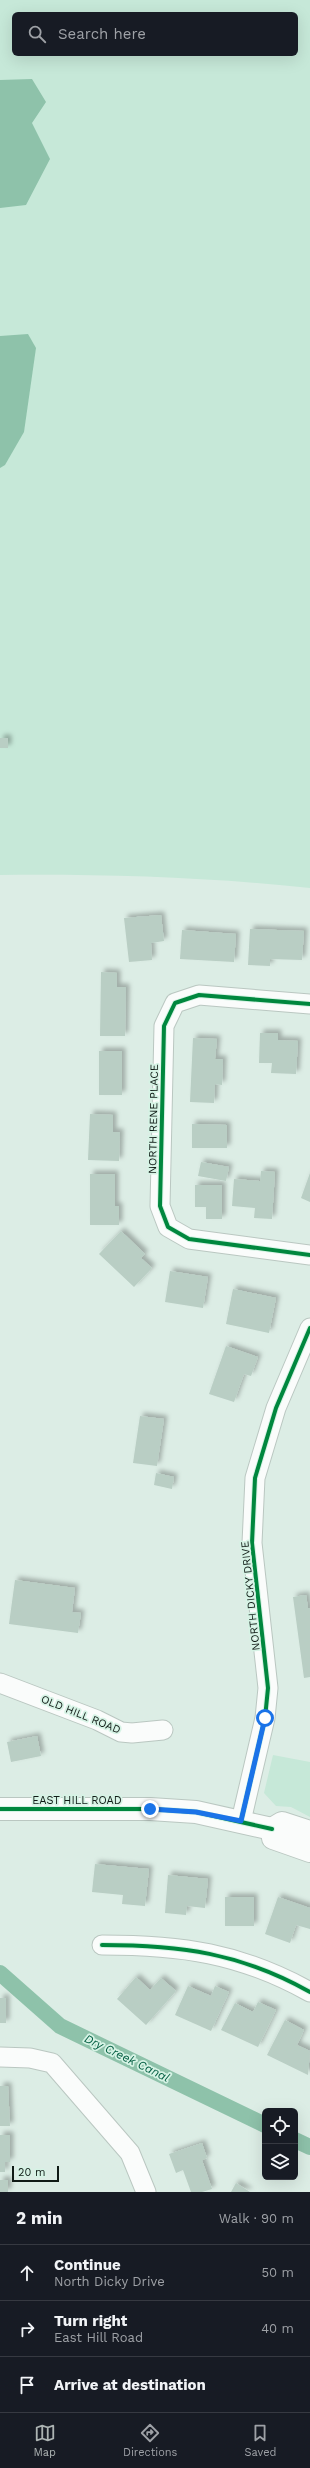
<!DOCTYPE html>
<html lang="en">
<head>
<meta charset="utf-8">
<style>
  :root { --surface:#171b24; --page:#242831; --text:#f1f3f6; --muted:#9ea1a6; --line:#363941; --accent:#acb3b2 }
  body { margin:0; font-family:"Work Sans",sans-serif; background:var(--page); color:var(--text) }
  .controls { position:absolute; right:12px; bottom:12px; display:grid; overflow:hidden; border-radius:6px; box-shadow:0 4px 16px #0002 }
  .controls button { width:36px; height:36px; display:grid; place-items:center; padding:0; border:0; border-bottom:1px solid var(--line); background:var(--surface); color:var(--text); font:20px sans-serif }
  .scale { position:absolute; left:12px; bottom:10px; width:47px; box-sizing:border-box; padding-left:4px; border:2px solid #101b16; border-top:0; font-size:11px; line-height:14px; white-space:nowrap; color:#101b16; -webkit-text-stroke:3px #d6f3e5; paint-order:stroke }
  .stop { position:absolute; width:12px; height:12px; margin:-9px; border:3px solid #1a73e8; border-radius:50%; background:#fff }
  .stop.end { background:#1a73e8; border-color:#fff; box-shadow:0 1px 4px #0008 }
  .list { margin:0; padding:0; list-style:none }
  h2 { display:flex; justify-content:space-between; align-items:center; height:52px; margin:0; padding:0 16px; font-size:17px }
  h2 small { font-size:13px; font-weight:400; color:var(--muted) }
  .list li { display:grid; grid-template-columns:26px 1fr auto; gap:12px; align-items:center; box-sizing:border-box; height:56px; padding:0 16px; border-top:1px solid var(--line) }
  .list b { display:block; font-size:15px; white-space:nowrap }
  .list p { margin:0; font-size:13px; white-space:nowrap; color:var(--muted) }
  .list em { font-size:13px; font-style:normal; color:var(--muted) }
  .icon { flex:none; width:22px; height:22px; fill:none; stroke:currentColor; stroke-width:2; stroke-linecap:round; stroke-linejoin:round }
  .map { position:relative; flex:none; width:310px; height:2192px; overflow:hidden }
  .search { position:absolute; background:var(--surface); box-shadow:0 4px 16px #0002; left:12px; right:12px; top:12px; height:44px; display:flex; align-items:center; gap:10px; box-sizing:border-box; padding:0 14px; border-radius:6px; color:var(--muted); font-size:15px }
  .sheet { height:220px; background:var(--surface) }
  nav { display:flex; justify-content:space-around; align-items:center; box-sizing:border-box; height:56px; border-top:1px solid var(--line); background:var(--surface); font-size:11px; color:var(--muted) }
  nav a { display:grid; justify-items:center; gap:2px }
  nav .on { color:var(--accent) }
  .map>svg:first-child { display:block }
  .green { fill:#c6e8d8; fill-rule:evenodd }
  .water { fill:#8ec2aa }
  .lines { fill:none; stroke-linecap:round; stroke-linejoin:round }
  .canal { stroke:#8ec2aa; stroke-width:16 }
  .building { fill:#b9cec4; filter:url(#shadow) }
  .minor-casing { stroke:#bac7c1; stroke-width:21 }
  .tertiary-casing { stroke:#bac7c1; stroke-width:24 }
  .minor { stroke:#fafcfb; stroke-width:19 }
  .tertiary { stroke:#fafcfb; stroke-width:22 }
  .cycleway-casing { stroke:#d6f3e5; stroke-width:6 }
  .cycleway { stroke:#00873e; stroke-width:4 }
  .route { stroke:#1a73e8; stroke-width:5 }
  .labels { text-anchor:middle; stroke-width:3.5; stroke-linejoin:round; paint-order:stroke }
  .street-label { font-size:11px; fill:#101b16; stroke:#d6f3e5 }
  .water-label { font-size:12px; font-style:italic; fill:#025d41; stroke:#d6f3e5 }
</style>
</head>
<body>
<div class="map">
<svg width="310" height="2192" viewBox="0 0 310 2192">
  <defs>
    <filter id="shadow"><feDropShadow dx="3.5" dy="-3.5" stdDeviation="2" flood-color="#0004"/></filter>
  </defs>
  <rect width="100%" height="100%" fill="#dcede5"/>
  <!-- green -->
  <g class="green">
    <path d="M0,0H310V888C207,877 103,874 0,875ZM14,14H296V54H14Z"/>
    <path d="M273,1755L310,1762V1817L291,1807L276,1806L264,1793Z"/>
  </g>
  <!-- water -->
  <g class="water">
    <path d="M32,79L46,102L32,123L50,159L26,205L0,208V80Z"/>
    <path d="M28,334L36,348L24,432L5,465L0,468V336Z"/>
  </g>
  <g class="lines">
    <!-- canal -->
    <g class="canal">
      <path d="M0,1973L60,2026L265,2125"/>
      <path d="M295,2140L310,2147"/>
    </g>
  </g>
  <!-- building -->
  <g class="building">
    <rect x="0" y="738" width="8" height="10"/>
    <path d="M161,915L164,941L151,943L152,960L129,962L124,918Z"/>
    <path d="M250,929L304,931L302,960L270,959V966L248,965Z"/>
    <path d="M182,930L236,934L234,962L180,959Z"/>
    <path d="M101,972L117,973V987H126L125,1036H100Z"/>
    <path d="M260,1033H278V1040L298,1041L296,1074L271,1073L272,1063H259Z"/>
    <path d="M193,1038L217,1039L215,1059H223L222,1085L215,1084L214,1103L190,1102Z"/>
    <rect x="99" y="1051" width="23" height="44"/>
    <path d="M90,1114L113,1115V1132H120L119,1161L88,1160Z"/>
    <path d="M192,1124L227,1125V1148H192Z"/>
    <path d="M201,1162L229,1167L226,1181L198,1176Z"/>
    <path d="M261,1171L275,1172L272,1219L254,1218L255,1208L232,1206L234,1179L260,1181Z"/>
    <path d="M310,1173V1202L301,1198Z"/>
    <path d="M90,1174H115V1206H119V1225H90Z"/>
    <path d="M195,1185H222V1219H206V1207H195Z"/>
    <path d="M121,1231L145,1254L141,1258L152,1268L134,1287L99,1254Z"/>
    <path d="M170,1271L208,1277L203,1308L165,1302Z"/>
    <path d="M233,1289L276,1298L269,1333L226,1324Z"/>
    <path d="M226,1346L258,1357L251,1376L244,1374L234,1402L209,1394Z"/>
    <path d="M140,1416L164,1419L157,1466L133,1463Z"/>
    <path d="M156,1473L174,1477L172,1489L154,1485Z"/>
    <path d="M15,1580L75,1588L72,1612L81,1613L78,1633L9,1624Z"/>
    <path d="M306,1595L308,1608H310V1677L304,1678L293,1597Z"/>
    <path d="M37,1736L41,1756L11,1762L7,1742Z"/>
    <path d="M95,1864L149,1869L145,1906L122,1904L123,1895L92,1892Z"/>
    <path d="M168,1875L208,1879L205,1908L187,1906L186,1915L165,1913Z"/>
    <rect x="225" y="1897" width="29" height="29"/>
    <path d="M278,1897L310,1908V1929L296,1925L290,1943L265,1934Z"/>
    <path d="M136,1977L150,1990L161,1978L176,1991L146,2025L117,1999Z"/>
    <path d="M188,1986L211,1996L215,1986L229,1992L211,2031L175,2015Z"/>
    <rect x="0" y="1998" width="6" height="25"/>
    <path d="M258,2002L276,2010L258,2047L221,2030L235,2003L253,2012Z"/>
    <path d="M285,2020L304,2030L297,2045L310,2051L308,2075L267,2055Z"/>
    <path d="M0,2086H8L10,2126H0Z"/>
    <path d="M0,2135H10V2162H5V2172H0Z"/>
    <path d="M202,2143L207,2158L202,2160L212,2189L202,2192H191L183,2170L176,2173L169,2154Z"/>
    <rect x="0" y="2180" width="8" height="12"/>
    <path d="M236,2183L250,2192H231Z"/>
  </g>
  <g class="lines">
    <defs>
      <g id="minor">
        <path d="M310,1004L199,995L175,1003L164,1026L160,1206L168,1227L189,1239L310,1255"/>
        <path d="M0,1683L97,1720L121,1732L132,1733L163,1730"/>
        <path d="M241,1821L265,1718L268,1688L252,1543L255,1478L276,1408L310,1328"/>
        <path d="M102,1945C181,1945 240,1953 310,1992"/>
        <path d="M0,2057L30,2058L52,2063L130,2153L146,2192"/>
      </g>
      <g id="tertiary">
        <path d="M0,1809H150L196,1812L272,1829"/>
        <path d="M310,1832L282,1823L272,1829L273,1838L310,1851"/>
      </g>
    </defs>
    <!-- minor casing -->
    <use href="#minor" class="minor-casing"/>
    <!-- tertiary casing -->
    <use href="#tertiary" class="tertiary-casing"/>
    <!-- minor -->
    <use href="#minor" class="minor"/>
    <!-- tertiary -->
    <use href="#tertiary" class="tertiary"/>
    <defs>
      <g id="cycleway">
        <path d="M310,1004L199,995L175,1003L164,1026L160,1206L168,1227L189,1239L310,1255"/>
        <path d="M0,1809H150L196,1812L272,1829"/>
        <path d="M241,1821L265,1718L268,1688L252,1543L255,1478L276,1408L310,1328"/>
        <path d="M102,1945C181,1945 240,1953 310,1992"/>
      </g>
    </defs>
    <!-- cycleway casing -->
    <use href="#cycleway" class="cycleway-casing"/>
    <!-- cycleway -->
    <use href="#cycleway" class="cycleway"/>
  </g>
  <g class="lines">
    <!-- route -->
    <path class="route" d="M150,1809L196,1812L241,1821L265,1718"/>
  </g>
  <g class="labels">
    <!-- street labels -->
    <g class="street-label">
      <text transform="translate(153 1119) rotate(-89)" y="4">NORTH RENE PLACE</text>
      <text transform="translate(250 1596) rotate(-96)" y="4">NORTH DICKY DRIVE</text>
      <text transform="translate(81 1714) rotate(22)" y="4">OLD HILL ROAD</text>
      <text x="77" y="1804">EAST HILL ROAD</text>
    </g>
    <!-- water labels -->
    <g class="water-label">
      <text transform="translate(127 2058) rotate(26)" y="4">Dry Creek Canal</text>
    </g>
  </g>
</svg>
<div class="controls">
<button><svg class="icon" aria-label="locate" viewBox="0 0 24 24"><circle cx="12" cy="12" r="6"/><path d="M12 2v4M12 18v4M2 12h4M18 12h4"/></svg></button>
<button><svg class="icon" aria-label="layers" viewBox="0 0 24 24"><path d="M12 4l9 5-9 5-9-5zM3 14l9 5 9-5"/></svg></button>
</div>
<div class="scale">20 m</div>
<div class="stop" style="left:265px;top:1718px"></div>
<div class="stop end" style="left:150px;top:1809px"></div>
<div class="search"><svg class="icon" aria-label="search" viewBox="0 0 24 24"><circle cx="10" cy="10" r="6"/><path d="M15 15l6 6"/></svg>Search here</div>
</div>
<section class="sheet">
<h2>2 min<small>Walk · 90 m</small></h2>
<ul class="list">
<li><svg class="icon" aria-label="ahead" viewBox="0 0 24 24"><path d="M12 20V5M6 11l6-6 6 6"/></svg><div><b>Continue</b><p>North Dicky Drive</p></div><em>50 m</em></li>
<li><svg class="icon" aria-label="right" viewBox="0 0 24 24"><path d="M7 20v-9h11M14 6l5 5-5 5"/></svg><div><b>Turn right</b><p>East Hill Road</p></div><em>40 m</em></li>
<li><svg class="icon" aria-label="arrive" viewBox="0 0 24 24"><path d="M6 21V4h12l-3 4 3 4H6"/></svg><div><b>Arrive at destination</b></div></li>
</ul>
</section>
<nav>
<a class="on"><svg class="icon" aria-label="map" viewBox="0 0 24 24"><path d="M3 6l6-2 6 2 6-2v14l-6 2-6-2-6 2zM9 4v14M15 6v14"/></svg>Map</a>
<a><svg class="icon" aria-label="directions" viewBox="0 0 24 24"><path d="M12 3l9 9-9 9-9-9zM9 14v-3h6M13 9l2 2-2 2"/></svg>Directions</a>
<a><svg class="icon" aria-label="saved" viewBox="0 0 24 24"><path d="M7 4h10v16l-5-4-5 4z"/></svg>Saved</a>
</nav>
</body>
</html>
